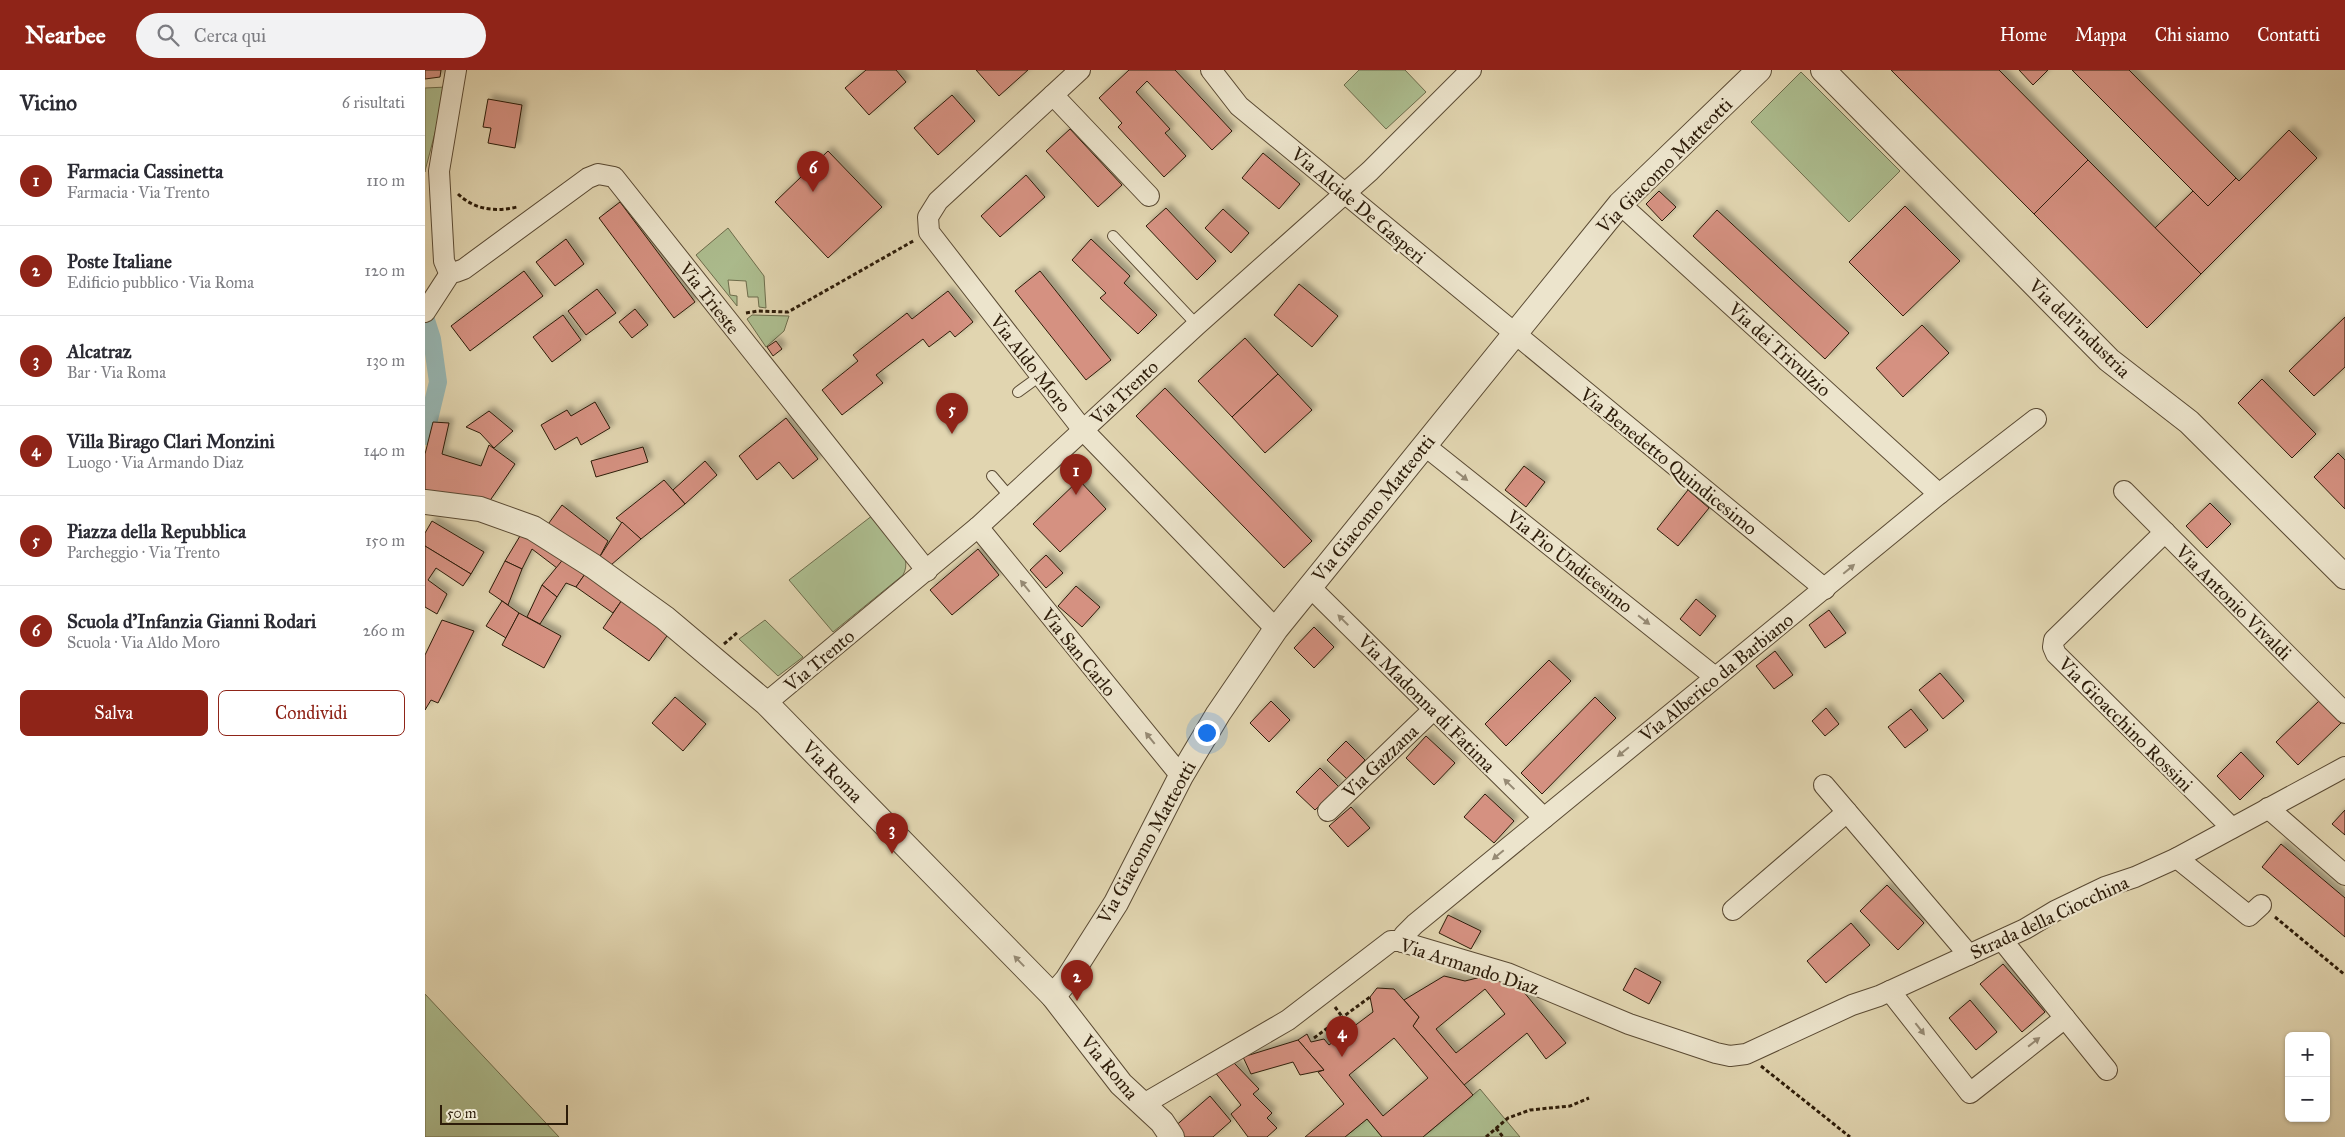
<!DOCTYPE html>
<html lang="it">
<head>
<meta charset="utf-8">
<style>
  :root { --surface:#fff; --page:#f2f2f3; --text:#2b2b33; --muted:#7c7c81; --line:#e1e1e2; --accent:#8f2418 }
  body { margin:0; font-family:"IM FELL Great Primer",serif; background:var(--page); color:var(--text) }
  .controls { position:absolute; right:15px; bottom:15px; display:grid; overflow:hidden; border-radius:8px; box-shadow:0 1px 4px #0004 }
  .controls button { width:45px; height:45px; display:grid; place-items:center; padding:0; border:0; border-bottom:1px solid var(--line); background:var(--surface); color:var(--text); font:25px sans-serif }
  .scale { position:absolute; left:15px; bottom:12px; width:128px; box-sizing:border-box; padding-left:5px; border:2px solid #2d1c09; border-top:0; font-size:14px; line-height:18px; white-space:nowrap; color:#2d1c09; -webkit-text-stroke:4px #ece4cc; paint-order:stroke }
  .you { position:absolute; left:781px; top:662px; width:18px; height:18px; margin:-12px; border:4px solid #fff; border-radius:50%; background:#1a73e8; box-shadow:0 0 0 8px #1a73e833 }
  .badge { display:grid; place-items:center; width:32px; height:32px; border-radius:50%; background:var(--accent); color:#fff; font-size:16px; font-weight:700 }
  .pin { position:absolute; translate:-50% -41px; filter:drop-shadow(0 1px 2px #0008) }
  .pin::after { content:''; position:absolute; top:26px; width:18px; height:15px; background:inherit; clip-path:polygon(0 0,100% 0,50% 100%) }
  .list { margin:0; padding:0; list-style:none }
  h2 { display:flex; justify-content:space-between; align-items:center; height:65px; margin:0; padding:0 20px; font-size:21px }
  h2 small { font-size:16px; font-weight:400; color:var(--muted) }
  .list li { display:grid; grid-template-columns:32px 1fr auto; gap:15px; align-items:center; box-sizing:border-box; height:90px; padding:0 20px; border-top:1px solid var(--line) }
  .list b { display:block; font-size:19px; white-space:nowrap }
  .list p { margin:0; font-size:16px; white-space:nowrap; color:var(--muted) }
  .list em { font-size:16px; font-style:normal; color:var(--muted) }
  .actions { display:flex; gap:10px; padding:15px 20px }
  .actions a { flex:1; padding:11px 0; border:1px solid var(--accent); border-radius:8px; text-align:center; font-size:18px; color:var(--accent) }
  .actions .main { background:var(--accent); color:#fff }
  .icon { flex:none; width:28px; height:28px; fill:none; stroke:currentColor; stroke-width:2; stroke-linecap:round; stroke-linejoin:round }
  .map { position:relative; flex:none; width:1920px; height:1067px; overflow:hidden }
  header { display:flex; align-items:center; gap:30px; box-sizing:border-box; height:70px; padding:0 25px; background:var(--accent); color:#fff }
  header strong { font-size:24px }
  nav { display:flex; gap:28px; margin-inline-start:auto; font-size:18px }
  .search { width:350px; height:45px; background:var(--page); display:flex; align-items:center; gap:12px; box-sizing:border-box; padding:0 18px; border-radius:28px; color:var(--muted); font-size:19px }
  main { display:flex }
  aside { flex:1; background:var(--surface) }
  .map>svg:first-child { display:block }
  .green { fill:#adbe90; stroke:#6d6d4c }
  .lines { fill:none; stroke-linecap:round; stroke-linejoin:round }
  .canal { stroke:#97b7b4; stroke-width:18 }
  .building { fill:#d59181; stroke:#2d1c09; fill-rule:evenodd; filter:url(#shadow) }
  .service-casing { stroke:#5a4a33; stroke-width:12 }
  .minor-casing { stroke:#5a4a33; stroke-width:22 }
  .tertiary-casing { stroke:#5a4a33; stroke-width:26 }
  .path { stroke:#2d1c09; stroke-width:3; stroke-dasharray:4 2.5; stroke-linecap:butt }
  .service { stroke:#ece4cc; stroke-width:10 }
  .minor { stroke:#ece4cc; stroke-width:20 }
  .tertiary { stroke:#ece4cc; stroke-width:24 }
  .oneway { fill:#968a74 }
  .labels { text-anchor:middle; stroke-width:4.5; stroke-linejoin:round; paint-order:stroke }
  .street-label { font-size:19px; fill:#2d1c09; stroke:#ece4cc }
</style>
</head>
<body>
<header>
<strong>Nearbee</strong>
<div class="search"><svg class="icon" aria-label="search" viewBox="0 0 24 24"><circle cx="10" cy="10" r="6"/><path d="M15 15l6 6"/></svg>Cerca qui</div>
<nav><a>Home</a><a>Mappa</a><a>Chi siamo</a><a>Contatti</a></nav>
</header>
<main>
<aside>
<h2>Vicino<small>6 risultati</small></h2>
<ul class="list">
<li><span class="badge">1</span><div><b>Farmacia Cassinetta</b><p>Farmacia · Via Trento</p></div><em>110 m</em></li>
<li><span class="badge">2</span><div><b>Poste Italiane</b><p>Edificio pubblico · Via Roma</p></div><em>120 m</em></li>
<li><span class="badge">3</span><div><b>Alcatraz</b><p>Bar · Via Roma</p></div><em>130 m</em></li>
<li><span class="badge">4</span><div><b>Villa Birago Clari Monzini</b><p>Luogo · Via Armando Diaz</p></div><em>140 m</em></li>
<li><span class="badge">5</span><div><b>Piazza della Repubblica</b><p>Parcheggio · Via Trento</p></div><em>150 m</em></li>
<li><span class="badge">6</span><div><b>Scuola d'Infanzia Gianni Rodari</b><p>Scuola · Via Aldo Moro</p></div><em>260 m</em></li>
</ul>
<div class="actions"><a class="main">Salva</a><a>Condividi</a></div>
</aside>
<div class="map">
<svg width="1920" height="1067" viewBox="0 0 1920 1067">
  <defs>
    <filter id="shadow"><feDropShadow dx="4.5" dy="-4.5" stdDeviation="2.5" flood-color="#0004"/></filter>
  </defs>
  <rect width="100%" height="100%" fill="#e1d5b0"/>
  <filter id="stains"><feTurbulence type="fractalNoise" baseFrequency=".004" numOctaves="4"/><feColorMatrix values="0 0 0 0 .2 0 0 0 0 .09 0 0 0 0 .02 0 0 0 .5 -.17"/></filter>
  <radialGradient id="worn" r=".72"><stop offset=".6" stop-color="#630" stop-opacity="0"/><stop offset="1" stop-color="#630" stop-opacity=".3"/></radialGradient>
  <!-- green -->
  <g class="green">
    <path d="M934,0H980L1001,22L961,59L919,15Z"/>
    <path d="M1376,2L1475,101L1424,152L1326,52Z"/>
    <path d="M22,17L0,101V102V18Z"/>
    <path d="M303,158L339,206L341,238L334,237L333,227H323L321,211L303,210L305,225L312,226V236L271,185Z"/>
    <path d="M327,245L364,246L359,261L341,277L322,249Z"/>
    <path d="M448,445C461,461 490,484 478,505L408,562L364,510Z"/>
    <path d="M340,550L378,587L353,606L314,569Z"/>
    <path d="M0,924L134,1067H0Z"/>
    <path d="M1055,1019L1095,1067H998Z"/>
    <path d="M942,1049L957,1067H920Z"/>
  </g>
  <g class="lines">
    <!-- canal -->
    <path class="canal" d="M0,247L7,269L13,312L0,366"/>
  </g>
  <!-- building -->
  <g class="building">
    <path d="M0,0H16L15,7L0,9Z"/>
    <path d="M441,0H471L481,12L444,45L420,18Z"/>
    <path d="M551,0H603L574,26Z"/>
    <path d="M704,0H750L807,61L787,80L722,11L711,22L745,59L740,63L761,86L739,107L693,57L697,53L674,28Z"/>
    <path d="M1466,0H1574L1663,90L1609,144Z"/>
    <path d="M1594,0H1623L1608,15Z"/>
    <path d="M1647,0H1704L1811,108L1783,136Z"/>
    <path d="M527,25L550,51L513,85L489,58Z"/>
    <path d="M63,29L97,35L90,78L63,73L66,58L58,57Z"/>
    <path d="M645,59L697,115L673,137L621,81Z"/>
    <path d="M1864,60L1892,88L1776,204L1730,158L1768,121L1783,136L1811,108L1814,111Z"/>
    <path d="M403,81L457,137L403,188L350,132Z"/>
    <path d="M838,83L875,114L854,139L817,108Z"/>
    <path d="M1663,90L1776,204L1722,258L1609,144Z"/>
    <path d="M601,105L620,127L575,167L556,146Z"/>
    <path d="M1234,121L1251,137L1237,151L1221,134Z"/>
    <path d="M195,132L270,232L249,248L174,148Z"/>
    <path d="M1480,136L1535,191L1478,246L1424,192Z"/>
    <path d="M741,138L791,191L772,210L721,156Z"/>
    <path d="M798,139L824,163L806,183L780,158Z"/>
    <path d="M1292,140L1424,263L1400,289L1268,166Z"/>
    <path d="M141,169L159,194L130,216L111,192Z"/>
    <path d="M666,169L705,206L699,213L732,245L713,264L675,228L681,223L647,190Z"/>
    <path d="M99,201L118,226L45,281L26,256Z"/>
    <path d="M615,201L686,290L661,310L590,221Z"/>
    <path d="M874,214L913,246L887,277L849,245Z"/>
    <path d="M172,219L191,243L161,265L143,241Z"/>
    <path d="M523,221L548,252L530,267L525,261L504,277L498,269L451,305L458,313L417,345L397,320L433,291L428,285L482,243L487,249Z"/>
    <path d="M210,239L223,255L207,268L194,252Z"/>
    <path d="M138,245L156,270L127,292L108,267Z"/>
    <path d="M1920,247V297L1889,326L1864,301Z"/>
    <path d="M1497,255L1524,283L1478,327L1451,298Z"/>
    <path d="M820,268L853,304L807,347L773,311Z"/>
    <path d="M351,271L357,279L348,286L342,277Z"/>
    <path d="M853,304L887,340L840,383L807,347Z"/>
    <path d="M1837,309L1891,364L1867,388L1813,333Z"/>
    <path d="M740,318L887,471L859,498L711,346Z"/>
    <path d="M170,332L185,358L156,375L152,367L130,380L116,355L142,340L146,346Z"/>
    <path d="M64,341L88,361L69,378L55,363L41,357Z"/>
    <path d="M361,348L393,389L368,409L354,392L332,410L314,386Z"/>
    <path d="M8,352L24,353L17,384L56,396L64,375L90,394L64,432L0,422V384Z"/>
    <path d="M218,377L223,392L171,407L166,391Z"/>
    <path d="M1913,383L1920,390V439L1889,407Z"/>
    <path d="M280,391L292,405L260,434L248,420Z"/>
    <path d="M1099,396L1120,412L1101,437L1080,420Z"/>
    <path d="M239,410L260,434L216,469L191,448Z"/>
    <path d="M654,410L681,439L635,482L608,454Z"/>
    <path d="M1263,420L1284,438L1253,476L1232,459Z"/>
    <path d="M1785,433L1806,454L1782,478L1761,456Z"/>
    <path d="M137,435L183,471L174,488L121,457Z"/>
    <path d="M7,451L59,482L46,504L0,476V463Z"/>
    <path d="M197,452L216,469L186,495L174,488Z"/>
    <path d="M98,461L140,487L132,498L107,479L97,499L80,491Z"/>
    <path d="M0,476L46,504L38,516L11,498L3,510L22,524L12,544L0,537Z"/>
    <path d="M553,479L574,505L527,545L505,520Z"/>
    <path d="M621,485L638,503L621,518L605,500Z"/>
    <path d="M140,487L160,504L151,517L141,513L132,527L117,515Z"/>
    <path d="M80,491L97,499L83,535L64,522Z"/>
    <path d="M160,504L197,530L188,543L151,517Z"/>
    <path d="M117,515L132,527L115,554L102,547Z"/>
    <path d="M651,516L675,537L657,557L633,536Z"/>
    <path d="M1271,529L1291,546L1275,566L1255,549Z"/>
    <path d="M197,530L244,563L224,591L178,558Z"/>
    <path d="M77,531L94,543L81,568L61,556Z"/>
    <path d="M1404,540L1421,563L1400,578L1384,555Z"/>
    <path d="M94,543L136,566L119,598L77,575Z"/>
    <path d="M17,550L49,561L13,633L6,630L0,640V585Z"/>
    <path d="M889,557L909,577L889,598L869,578Z"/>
    <path d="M1350,581L1368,605L1349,619L1331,596Z"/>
    <path d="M1124,590L1146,611L1081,676L1060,654Z"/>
    <path d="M1515,603L1539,631L1518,649L1494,620Z"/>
    <path d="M250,627L281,654L258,681L227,653Z"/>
    <path d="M1170,627L1191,648L1117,724L1096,703Z"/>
    <path d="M846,631L865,650L844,672L825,653Z"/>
    <path d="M1894,631L1916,653L1873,695L1851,672Z"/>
    <path d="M1401,638L1414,654L1400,666L1387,651Z"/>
    <path d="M1486,639L1503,660L1480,678L1463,657Z"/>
    <path d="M1001,666L1030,693L1009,715L981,688Z"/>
    <path d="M921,671L940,690L922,709L902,690Z"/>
    <path d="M1816,682L1839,706L1815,730L1792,706Z"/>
    <path d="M895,698L914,717L890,740L871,722Z"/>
    <path d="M1060,724L1089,751L1069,773L1039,747Z"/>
    <path d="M926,737L945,758L923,777L904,756Z"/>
    <path d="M1920,740V765L1907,754Z"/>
    <path d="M1856,774L1920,828V867L1837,797Z"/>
    <path d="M1462,815L1499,853L1473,880L1435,841Z"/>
    <path d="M1023,845L1056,861L1046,879L1014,863Z"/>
    <path d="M1426,853L1445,875L1401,913L1382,891Z"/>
    <path d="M1578,894L1620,942L1597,962L1555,914Z"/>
    <path d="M1210,898L1236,912L1224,934L1198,920Z"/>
    <path d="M1019,906L1040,911L1060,906L1079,911L1098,921L1141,973L1121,989L1102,963L1039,1015L988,956L994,947L979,930ZM1060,919L1080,944L1031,983L1011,959Z"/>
    <path d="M952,918L969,919L994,947L988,956L1048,1025L998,1067H957L942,1049L920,1067H880L919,1034L893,1002L899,1000L873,970L882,964L886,972L899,969L904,975L948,942L945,927ZM969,968L1003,1008L958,1046L924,1005Z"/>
    <path d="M1545,930L1572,962L1551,980L1524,948Z"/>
    <path d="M873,970L899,1000L875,1005L868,992L826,1004L818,987Z"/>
    <path d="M809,993L834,1019L828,1024L847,1043L842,1048L852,1058L842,1067H823L806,1044L816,1035L789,1001Z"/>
    <path d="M785,1026L806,1051L788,1067H756L748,1058Z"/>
  </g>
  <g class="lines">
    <defs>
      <g id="service">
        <path d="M688,166L772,255"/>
        <path d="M593,322L615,306"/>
        <path d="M567,406L585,427"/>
      </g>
      <g id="minor">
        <path d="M655,0L513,131L503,147L504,162L658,360L851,559"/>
        <path d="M786,0L814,36L1400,519"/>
        <path d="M628,25L724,126"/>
        <path d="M1195,134L1514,424"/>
        <path d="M26,202H31L39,199L163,108L173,104L189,107L502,501"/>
        <path d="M26,202L22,198L19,191L14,101L31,0"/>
        <path d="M0,242L26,202"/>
        <path d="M999,375L1290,607"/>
        <path d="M1699,421L1920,643"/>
        <path d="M553,457L756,706"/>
        <path d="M1740,462L1629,570L1628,577L1631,584L1807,758"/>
        <path d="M885,517L1119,748"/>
        <path d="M341,633L553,457L772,255L945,101L1046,0"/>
        <path d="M1399,715L1544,885"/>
        <path d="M1843,738L1920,805"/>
        <path d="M903,741L1008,640"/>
        <path d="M1752,788L1824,846L1836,835"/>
        <path d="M1308,840L1422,742"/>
        <path d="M1577,870L1682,1000"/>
        <path d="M977,872L979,865L990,854L1514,424L1611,349"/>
        <path d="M1465,921L1545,1023L1640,948"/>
        <path d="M717,1035L863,950L966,871H974L1082,903L1204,954L1291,983L1305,986L1321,984L1427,935L1454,926L1600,859L1630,841L1680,817L1710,807L1752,788L1920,697"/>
      </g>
      <g id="tertiary">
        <path d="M1398,0L1684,290L1764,352L1920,507"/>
        <path d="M0,432L55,439L108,458L168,496L240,548L341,633L628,926L696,1014L737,1052L747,1067"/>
        <path d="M628,926L642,910L691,833L756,706L793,644L851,559L1195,134L1334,0"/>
      </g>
    </defs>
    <!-- service casing -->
    <use href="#service" class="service-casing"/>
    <!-- minor casing -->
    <use href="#minor" class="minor-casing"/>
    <!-- tertiary casing -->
    <use href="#tertiary" class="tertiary-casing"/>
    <!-- path -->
    <g class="path">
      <path d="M33,124C50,140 70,142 92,137"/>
      <path d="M321,243L333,241L363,242L490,170"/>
      <path d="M299,574L313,562"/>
      <path d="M1850,847L1920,905"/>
      <path d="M910,937L926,959"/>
      <path d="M889,968L945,927"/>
      <path d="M1336,996L1425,1067"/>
      <path d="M1071,1058L1078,1067"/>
      <path d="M1061,1067L1083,1048L1105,1040L1145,1036L1164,1028"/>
    </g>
    <!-- service -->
    <use href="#service" class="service"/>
    <!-- minor -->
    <use href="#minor" class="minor"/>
    <!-- tertiary -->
    <use href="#tertiary" class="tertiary"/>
  </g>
  <!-- one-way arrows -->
  <defs><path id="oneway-solid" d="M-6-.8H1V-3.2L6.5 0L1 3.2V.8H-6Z" transform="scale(1.25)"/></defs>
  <g class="oneway">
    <use href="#oneway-solid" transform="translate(1037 406) rotate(38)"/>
    <use href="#oneway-solid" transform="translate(1424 499) rotate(-40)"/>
    <use href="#oneway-solid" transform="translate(600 516) rotate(-129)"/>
    <use href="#oneway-solid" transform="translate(918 550) rotate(-135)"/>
    <use href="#oneway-solid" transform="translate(1219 550) rotate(38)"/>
    <use href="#oneway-solid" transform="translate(725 668) rotate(-129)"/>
    <use href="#oneway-solid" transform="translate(1198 682) rotate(141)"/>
    <use href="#oneway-solid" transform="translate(1084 714) rotate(-136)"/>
    <use href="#oneway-solid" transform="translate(1073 785) rotate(140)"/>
    <use href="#oneway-solid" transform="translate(594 891) rotate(-134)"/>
    <use href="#oneway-solid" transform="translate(1495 959) rotate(52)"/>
    <use href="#oneway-solid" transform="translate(1609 972) rotate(-38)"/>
  </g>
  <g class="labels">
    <!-- street labels -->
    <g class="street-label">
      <text transform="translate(1239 95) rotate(-45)" y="7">Via Giacomo Matteotti</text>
      <text transform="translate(934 135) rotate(40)" y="7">Via Alcide De Gasperi</text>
      <text transform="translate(285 228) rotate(52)" y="7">Via Trieste</text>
      <text transform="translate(1655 258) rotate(44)" y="7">Via dell'industria</text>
      <text transform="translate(1355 279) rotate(42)" y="7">Via dei Trivulzio</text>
      <text transform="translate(606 293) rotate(52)" y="7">Via Aldo Moro</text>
      <text transform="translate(699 322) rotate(-43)" y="7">Via Trento</text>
      <text transform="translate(1244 391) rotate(39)" y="7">Via Benedetto Quindicesimo</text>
      <text transform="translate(948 438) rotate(-51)" y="7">Via Giacomo Matteotti</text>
      <text transform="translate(1145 491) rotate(38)" y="7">Via Pio Undicesimo</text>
      <text transform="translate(1809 532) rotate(45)" y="7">Via Antonio Vivaldi</text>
      <text transform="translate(654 582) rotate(51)" y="7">Via San Carlo</text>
      <text transform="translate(394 590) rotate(-40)" y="7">Via Trento</text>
      <text transform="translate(1291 607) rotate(-39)" y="7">Via Alberico da Barbiano</text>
      <text transform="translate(1002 633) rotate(45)" y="7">Via Madonna di Fatima</text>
      <text transform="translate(1701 654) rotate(45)" y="7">Via Gioacchino Rossini</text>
      <text transform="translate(955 691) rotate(-44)" y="7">Via Gazzana</text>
      <text transform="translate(408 701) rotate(46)" y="7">Via Roma</text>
      <text transform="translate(721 772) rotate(-61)" y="7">Via Giacomo Matteotti</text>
      <text transform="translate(1624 847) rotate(-25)" y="7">Strada della Ciocchina</text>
      <text transform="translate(1045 896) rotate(18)" y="7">Via Armando Diaz</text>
      <text transform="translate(685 997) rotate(50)" y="7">Via Roma</text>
    </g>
  </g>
  <rect width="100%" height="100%" filter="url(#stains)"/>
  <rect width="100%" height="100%" fill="url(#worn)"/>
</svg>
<div class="controls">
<button>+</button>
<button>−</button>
</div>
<div class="scale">50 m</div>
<div class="you"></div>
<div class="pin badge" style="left:651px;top:425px">1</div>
<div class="pin badge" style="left:652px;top:931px">2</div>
<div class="pin badge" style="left:467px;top:784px">3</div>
<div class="pin badge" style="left:917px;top:987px">4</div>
<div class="pin badge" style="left:527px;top:364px">5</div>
<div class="pin badge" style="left:388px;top:122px">6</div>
</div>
</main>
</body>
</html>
